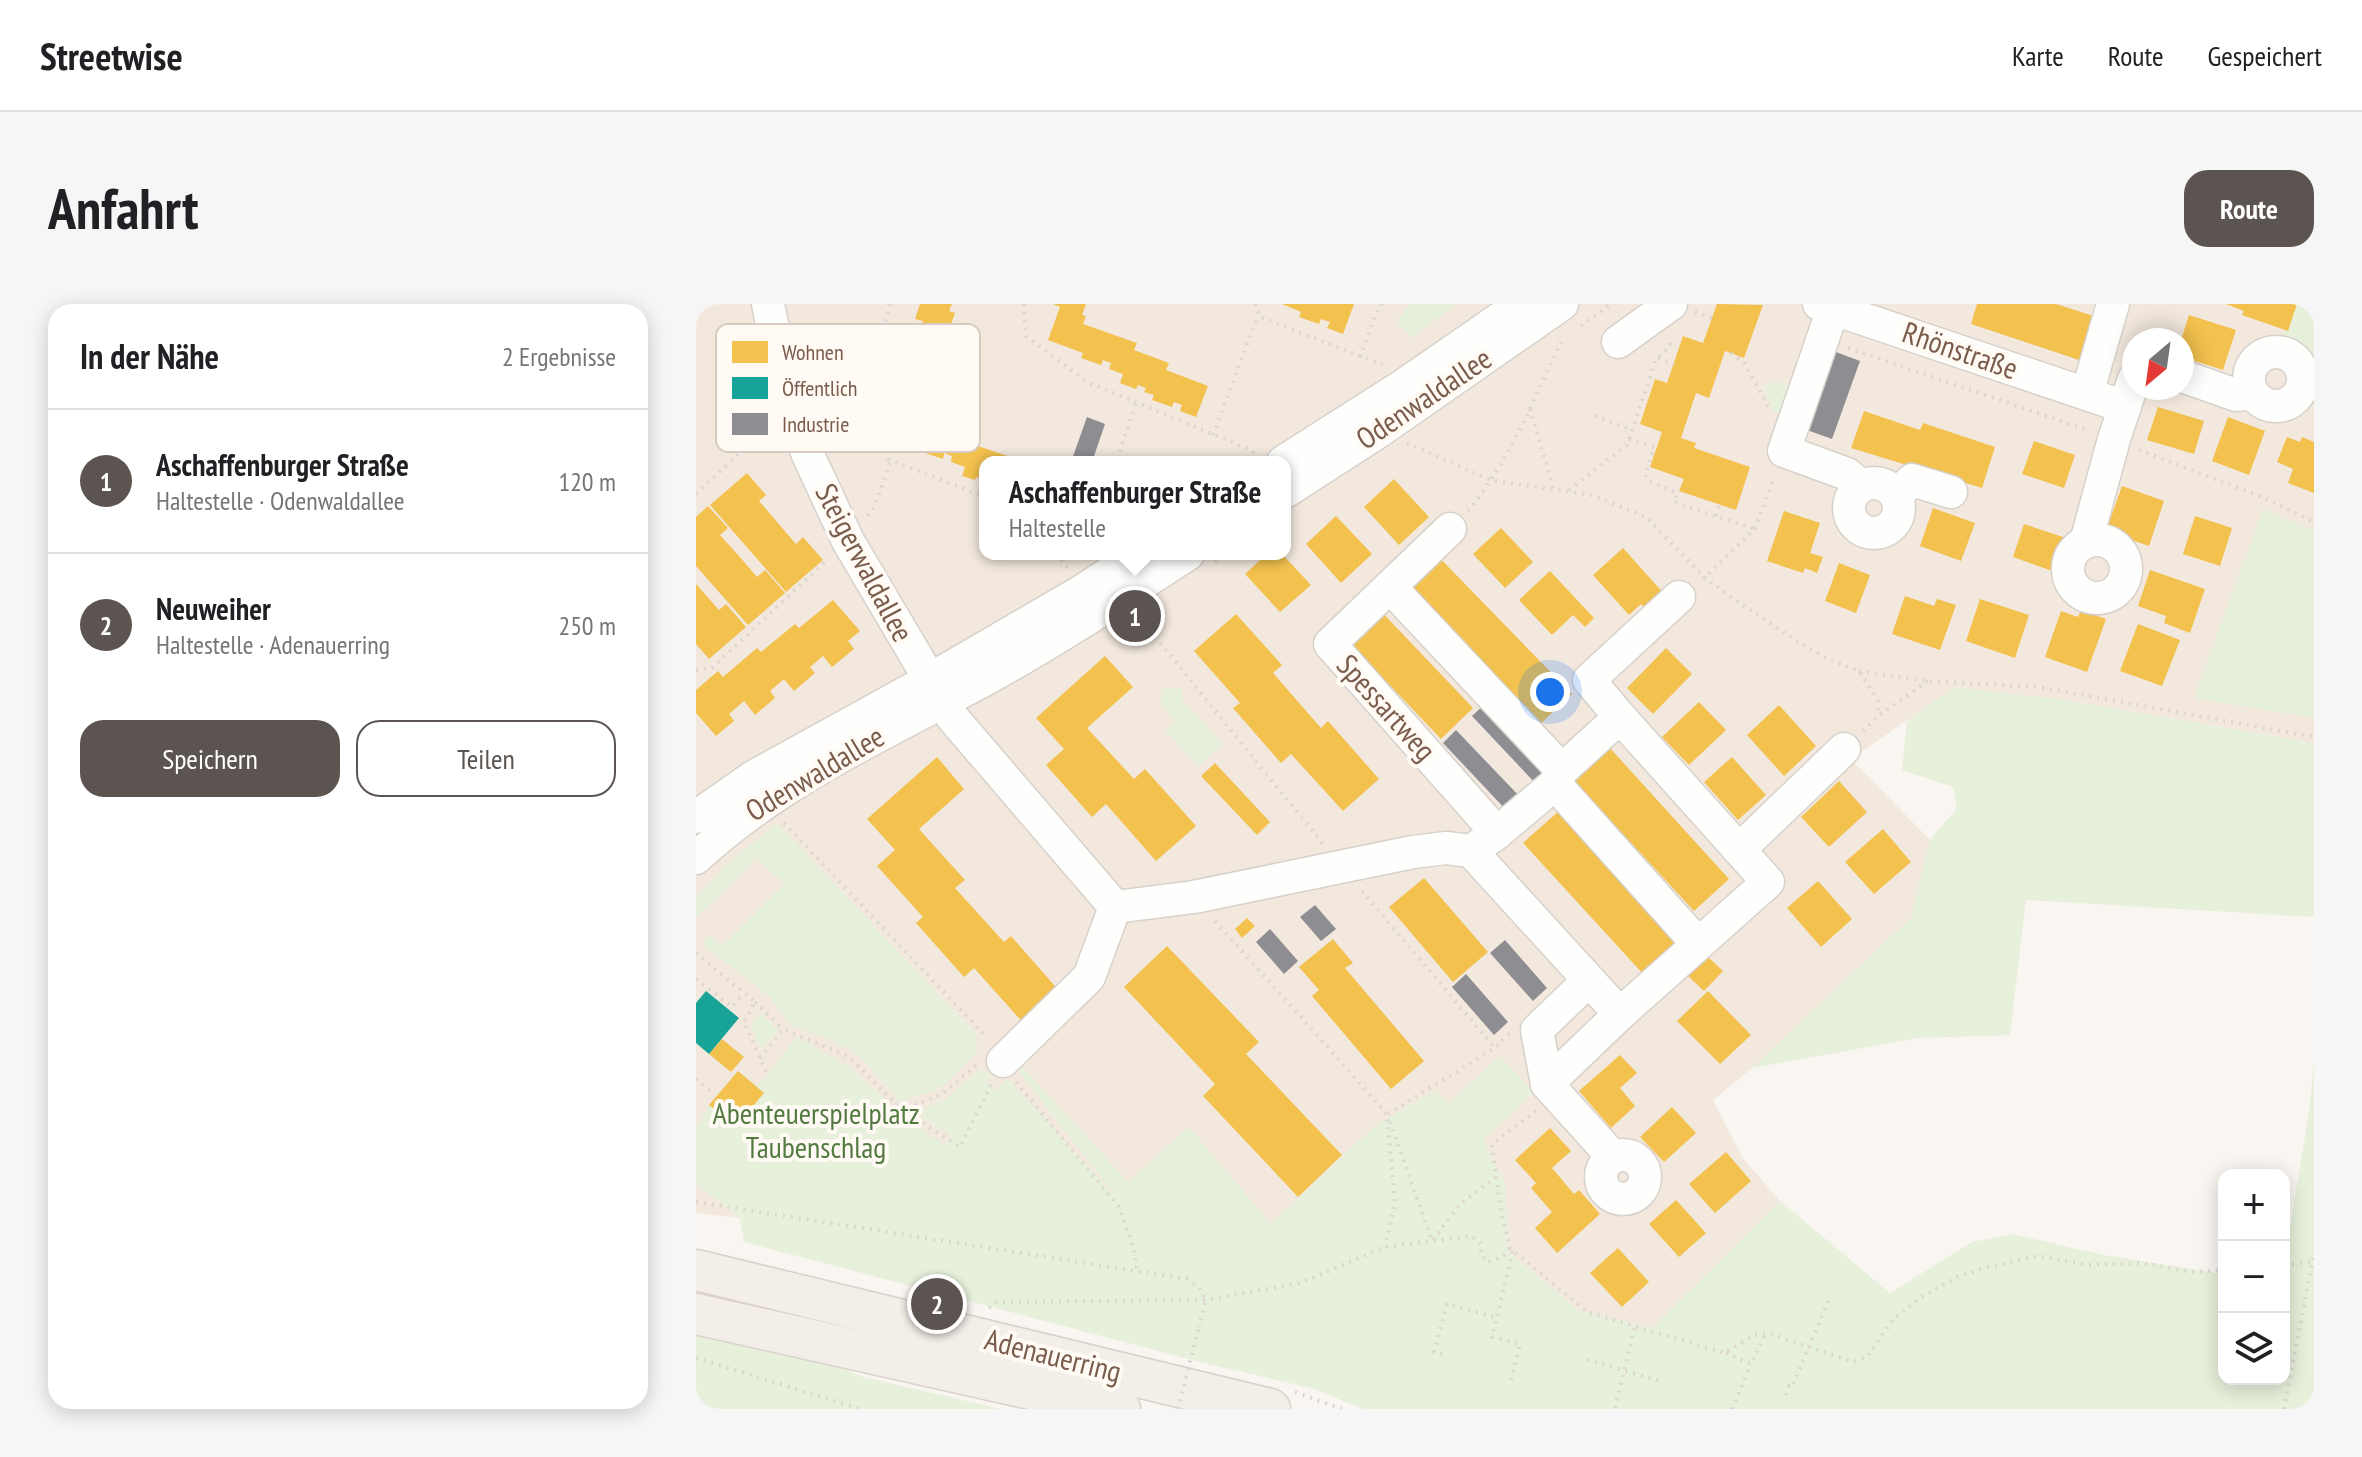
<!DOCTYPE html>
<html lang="de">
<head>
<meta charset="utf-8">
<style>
  :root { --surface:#fff; --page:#f6f6f6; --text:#202124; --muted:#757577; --line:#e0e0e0; --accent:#5c5450 }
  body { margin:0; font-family:"PT Sans Narrow",sans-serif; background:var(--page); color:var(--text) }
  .controls { position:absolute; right:24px; bottom:24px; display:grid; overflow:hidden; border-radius:16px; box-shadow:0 4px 20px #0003 }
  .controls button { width:72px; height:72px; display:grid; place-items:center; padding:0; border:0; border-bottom:2px solid var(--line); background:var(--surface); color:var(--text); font:40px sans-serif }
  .compass { position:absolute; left:1426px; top:24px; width:72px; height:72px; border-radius:50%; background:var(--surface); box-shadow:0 4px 20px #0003; rotate:209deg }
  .you { position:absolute; left:854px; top:388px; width:28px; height:28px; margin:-20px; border:6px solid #fff; border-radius:50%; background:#1a73e8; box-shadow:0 0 0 12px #1a73e833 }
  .badge { display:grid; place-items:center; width:52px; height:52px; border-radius:50%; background:var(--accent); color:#fff; font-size:26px; font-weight:700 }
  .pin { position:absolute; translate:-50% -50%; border:4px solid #fff; box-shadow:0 2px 8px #0006 }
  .popup { position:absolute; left:283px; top:152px; width:312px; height:104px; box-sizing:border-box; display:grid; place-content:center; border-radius:16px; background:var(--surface); filter:drop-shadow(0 2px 6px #0005); font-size:26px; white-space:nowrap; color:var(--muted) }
  .popup b { font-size:30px; color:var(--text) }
  .popup::after { content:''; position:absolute; left:50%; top:100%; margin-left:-16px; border:16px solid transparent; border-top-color:var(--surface) }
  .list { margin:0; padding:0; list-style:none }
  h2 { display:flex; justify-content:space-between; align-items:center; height:104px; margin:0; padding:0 32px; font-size:34px }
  h2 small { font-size:26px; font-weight:400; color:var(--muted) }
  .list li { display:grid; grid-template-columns:52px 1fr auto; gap:24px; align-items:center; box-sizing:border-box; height:144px; padding:0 32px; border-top:2px solid var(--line) }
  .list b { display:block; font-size:30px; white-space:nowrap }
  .list p { margin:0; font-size:26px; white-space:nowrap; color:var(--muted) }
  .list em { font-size:26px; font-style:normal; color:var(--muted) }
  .actions { display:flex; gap:16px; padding:24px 32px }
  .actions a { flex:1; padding:18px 0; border:2px solid var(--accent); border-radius:24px; text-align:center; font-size:28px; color:var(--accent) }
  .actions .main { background:var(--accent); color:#fff }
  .icon { flex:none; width:44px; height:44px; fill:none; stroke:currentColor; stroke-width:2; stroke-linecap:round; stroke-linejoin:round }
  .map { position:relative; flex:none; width:1618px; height:1105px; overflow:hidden; border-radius:24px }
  header { display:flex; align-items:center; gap:48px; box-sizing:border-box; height:112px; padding:0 40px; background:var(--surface); border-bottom:2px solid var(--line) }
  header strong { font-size:38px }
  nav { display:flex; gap:44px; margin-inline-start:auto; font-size:28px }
  .intro { display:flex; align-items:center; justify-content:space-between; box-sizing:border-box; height:192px; padding:0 48px }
  h1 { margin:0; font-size:56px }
  .button { padding:20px 36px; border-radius:24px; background:var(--accent); color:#fff; font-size:28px; font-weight:700 }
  main { display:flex; gap:48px; padding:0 48px }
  aside { flex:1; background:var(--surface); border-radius:24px; box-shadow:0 4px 20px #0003 }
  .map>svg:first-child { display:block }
  .residential { fill:#f2e8de; fill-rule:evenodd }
  .green { fill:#e7f0db }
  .homes { fill:#f2c14e }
  .public { fill:#17a398 }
  .industry { fill:#8d8d92 }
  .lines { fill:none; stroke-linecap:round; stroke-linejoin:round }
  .minor-casing { stroke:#d7d1cb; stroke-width:35 }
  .major-casing { stroke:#dad1cc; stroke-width:43 }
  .path { stroke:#dcd5d0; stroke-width:4; stroke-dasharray:2 6; stroke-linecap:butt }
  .minor { stroke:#fefefd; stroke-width:32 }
  .major { stroke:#f3eee8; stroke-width:40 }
  .path-bridge { stroke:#dcd5d0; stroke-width:4; stroke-dasharray:2 6; stroke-linecap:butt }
  .labels { text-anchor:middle; stroke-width:8; stroke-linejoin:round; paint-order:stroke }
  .street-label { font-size:30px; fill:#7a5c4d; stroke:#fffaf3 }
  .park-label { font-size:30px; fill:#537a41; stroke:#fffaf3 }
  .key { fill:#fffaf3; stroke:#d7cbc1; stroke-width:2 }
  .key-label { font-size:22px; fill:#7a5c4d }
</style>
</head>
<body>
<header>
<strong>Streetwise</strong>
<nav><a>Karte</a><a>Route</a><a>Gespeichert</a></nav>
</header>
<div class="intro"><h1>Anfahrt</h1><a class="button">Route</a></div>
<main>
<aside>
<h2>In der Nähe<small>2 Ergebnisse</small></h2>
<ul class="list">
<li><span class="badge">1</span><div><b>Aschaffenburger Straße</b><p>Haltestelle · Odenwaldallee</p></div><em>120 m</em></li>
<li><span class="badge">2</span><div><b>Neuweiher</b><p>Haltestelle · Adenauerring</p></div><em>250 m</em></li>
</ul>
<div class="actions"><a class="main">Speichern</a><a>Teilen</a></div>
</aside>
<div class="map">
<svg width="1618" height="1105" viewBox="0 0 1618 1105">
  <rect width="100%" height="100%" fill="#f9f5f0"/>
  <!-- residential -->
  <path class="residential" d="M0,0H1598L1585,39L1618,53V439L1368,396L1259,383L1155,455L1234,536L1215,614L1056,764L1017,796L1046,853L1084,897L956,1024L882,1006L813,949L809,879L680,821L575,920L492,824L436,909L44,914L0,909ZM1438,36H1486V84H1438ZM289,158H589V250H289Z"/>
  <!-- green -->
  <g class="green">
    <path d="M714,0H761L715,34L701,17Z"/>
    <path d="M1598,0H1618V53L1584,39Z"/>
    <path d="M1080,77L1102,84L1092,113L1077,107L1066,83Z"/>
    <path d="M1567,205L1618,227V414L1498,394Z"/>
    <path d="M1259,383L1368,396L1618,439V613L1330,596L1314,731L1222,734L1056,764L1215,614L1234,536L1261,504L1257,483L1206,466L1211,417Z"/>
    <path d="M468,384L486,385V396L527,440L502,462L469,426L480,417L464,400Z"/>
    <path d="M81,519L280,730L281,749L242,786L203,798L196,787L160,749L127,733L94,721L74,693L6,640L13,631L26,642L88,580L61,554L0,614V594L30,561Z"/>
    <path d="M64,708L83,727L65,745L55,722Z"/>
    <path d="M101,733L152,762L192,798L185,813L198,821L207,813L249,841L255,832L219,809L251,794L285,764L295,773L290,779L299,787L311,774L424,897L322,767L324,760L432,878L493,823L575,920L680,821L739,786L753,799L804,752L838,788L787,836L809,879L813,948L882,1006L956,1024L1084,897L1194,989L1276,938L1317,930L1407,951L1528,970V1075H1588V960L1613,808L1618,759V1105H667L615,1084L504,1058L48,938L44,914L0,880V825L13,801L39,823L67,789L61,783Z"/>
    <path d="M0,1024L111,1050L167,1073L305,1105H0Z"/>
  </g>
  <!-- homes -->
  <g class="homes">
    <path d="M224,0H256L253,7L259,9L250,35L260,38L249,71L237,67L224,104L230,106L227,114L282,131L279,141L329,158H289V176L280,173L279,176L266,172L269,163L255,158L256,152L248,149L247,155L226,148L228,143L192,131L203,97L190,93L196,75L202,77L204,69L200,68L206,50L196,46L200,34L214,39L219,22L225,24L227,17L219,15Z"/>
    <path d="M357,0H390L386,11L390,12L387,20L441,39L438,46L473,59L470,66L512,82L500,113L484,107L486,101L478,98L476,103L456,96L458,91L448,88L450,84L442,81L440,85L424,79L427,70L413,65L415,59L407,56L405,61L385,54L387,49L352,36L364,3Z"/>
    <path d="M586,0H658L647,30L631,24L634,18L625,15L623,20L603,13L605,8Z"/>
    <path d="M1021,0L1067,1L1048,54L1029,47L1013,94L1000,89L985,134L1000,139L998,144L1054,163L1040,206L983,187L988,175L954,163L966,128L944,120L959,75L971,79L987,32L1007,39Z"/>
    <path d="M1281,0H1360L1401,13L1386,57L1275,20Z"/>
    <path d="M1530,0H1601L1592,27L1546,11L1548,7Z"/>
    <path d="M1493,11L1540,26L1527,66L1486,53L1485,36Z"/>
    <path d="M1462,103L1508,117L1498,150L1451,136Z"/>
    <path d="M1168,107L1224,126L1227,119L1299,143L1286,184L1155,144Z"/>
    <path d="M1532,113L1569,127L1553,171L1516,157Z"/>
    <path d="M1591,133L1604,138L1606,133L1618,138V189L1592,179L1597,165L1581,158Z"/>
    <path d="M1338,137L1379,151L1368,184L1326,170Z"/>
    <path d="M51,169L70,191L63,197L100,240L107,233L127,256L90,288L14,201Z"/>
    <path d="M698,175L733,213L703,241L668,203Z"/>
    <path d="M1426,182L1468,197L1453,242L1410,227Z"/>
    <path d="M12,202L32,224L24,231L43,252L61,273L69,266L89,289L52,321L0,262V213Z"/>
    <path d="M1237,204L1279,219L1265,257L1224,242Z"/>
    <path d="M1088,207L1124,219L1114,249L1127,253L1121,269L1109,264L1107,269L1071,257Z"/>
    <path d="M640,212L676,250L645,279L610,240Z"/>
    <path d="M1499,212L1536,224L1524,262L1487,250Z"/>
    <path d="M1328,220L1370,234L1359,268L1317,253Z"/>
    <path d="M805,224L837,258L809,284L777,250Z"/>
    <path d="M927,244L970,292L953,308L945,300L933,311L897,271Z"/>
    <path d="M736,246L876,390L841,423L701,280Z"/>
    <path d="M571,250H586L615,281L584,308L549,270Z"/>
    <path d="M1143,259L1174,271L1160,309L1129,297Z"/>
    <path d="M1454,266L1509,285L1494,329L1468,319L1470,312L1442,302Z"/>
    <path d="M854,267L898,314L889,323L877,311L856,331L823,296Z"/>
    <path d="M0,280L23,306L30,300L50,323L13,355L0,340Z"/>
    <path d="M1209,292L1238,302L1241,295L1260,301L1244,346L1196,330Z"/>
    <path d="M1284,295L1333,311L1319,354L1270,337Z"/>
    <path d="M137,296L164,327L152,337L158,345L136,363L127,352L114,363L119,369L98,387L88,375L74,387L79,394L59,411L48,397L33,410L38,417L20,432L0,409V386L22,367L27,373L61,344L65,348L99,320L103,324Z"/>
    <path d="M680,302L777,404L745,435L647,332Z"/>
    <path d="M1385,306L1410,315L1391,368L1349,353L1365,307L1382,313Z"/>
    <path d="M540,310L586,361L577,369L625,424L632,417L683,475L647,507L595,450L585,459L537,404L544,399L498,347Z"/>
    <path d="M1442,320L1484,336L1466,382L1424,367Z"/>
    <path d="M970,344L996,370L957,410L931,384Z"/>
    <path d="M409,352L437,383L391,424L438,475L449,465L500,522L460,557L410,500L396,513L350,461L368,445L340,414Z"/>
    <path d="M1003,398L1030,426L993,461L966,433Z"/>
    <path d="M1083,401L1120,442L1088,472L1051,431Z"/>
    <path d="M913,443L1033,575L998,607L877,476Z"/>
    <path d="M241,453L268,485L223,525L269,576L259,584L308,638L315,632L366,690L330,722L278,664L268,673L220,619L227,613L181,562L199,546L171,515Z"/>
    <path d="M1036,453L1070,491L1042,516L1008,478Z"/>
    <path d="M519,459L574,518L561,531L505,472Z"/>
    <path d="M1143,477L1171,508L1133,543L1105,513Z"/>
    <path d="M863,507L984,639L948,671L827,539Z"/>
    <path d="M1187,525L1215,558L1178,590L1149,558Z"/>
    <path d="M728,574L792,648L757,678L693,603Z"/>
    <path d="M1122,577L1156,615L1125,643L1091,604Z"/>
    <path d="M551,614L559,622L546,634L539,625Z"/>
    <path d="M637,635L657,659L649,664L728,757L695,785L616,692L623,686L603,663Z"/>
    <path d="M471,642L563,738L550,750L646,851L602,893L507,792L519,780L428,683Z"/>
    <path d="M1011,652L1027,667L1008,687L992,672Z"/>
    <path d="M1012,687L1055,731L1024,760L981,717Z"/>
    <path d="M26,735L48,753L35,768L13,750Z"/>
    <path d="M924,751L941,769L924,784L939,802L915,824L883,787Z"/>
    <path d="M42,767L68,789L39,823L13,801Z"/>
    <path d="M976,803L1000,829L968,858L944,833Z"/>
    <path d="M854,824L875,847L856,864L878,890L883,886L904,910L861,949L839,924L856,908L835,884L840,879L819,856Z"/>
    <path d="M1030,848L1055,877L1019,909L993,880Z"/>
    <path d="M980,896L1010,929L983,953L953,920Z"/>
    <path d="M922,944L953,978L926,1003L894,969Z"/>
  </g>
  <!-- public -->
  <path class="public" d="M10,687L43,714L13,750L0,739V699Z"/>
  <!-- industry -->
  <g class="industry">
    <path d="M1140,48L1164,57L1136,135L1111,126Z"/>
    <path d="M391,113L409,120L396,158H375Z"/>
    <path d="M790,399L856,469L842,482L776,412Z"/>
    <path d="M760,426L827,496L813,509L747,439Z"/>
    <path d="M619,601L640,625L625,637L604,613Z"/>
    <path d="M574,625L602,657L588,670L560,638Z"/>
    <path d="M809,636L851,684L837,697L794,649Z"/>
    <path d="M770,670L812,718L798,731L756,683Z"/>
  </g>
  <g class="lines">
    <defs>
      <g id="minor">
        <path d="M72,0L93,102L112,151L152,237L256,413L419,603"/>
        <path d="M1123,0L1429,103"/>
        <path d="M1137,5L1088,147L1151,170L1165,182"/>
        <path d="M922,38L975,0"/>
        <circle cx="1580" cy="75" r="27"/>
        <path d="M1486,72L1540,91L1556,89"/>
        <path d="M1391,90L1417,0"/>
        <path d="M587,158L708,81L825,0"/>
        <circle cx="1178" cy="204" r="25"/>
        <path d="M589,188L682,128L866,0"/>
        <path d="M1200,192L1216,176L1255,188"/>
        <path d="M754,225L634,340L801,529"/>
        <circle cx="1401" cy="265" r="29"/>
        <path d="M1390,238L1418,135L1438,75"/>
        <path d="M694,283L866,466"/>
        <path d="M924,413L893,376L983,293"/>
        <path d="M859,480L1002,640"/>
        <path d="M0,513L57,473L233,376L386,287L443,250"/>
        <path d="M1043,546L1148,445"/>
        <path d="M775,547L801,529L859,480L866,466L924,413L1072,578L924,710"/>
        <path d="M0,554C84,476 190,429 290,375C359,337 426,293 492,250"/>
        <path d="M419,603L498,593L717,548L750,544L775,547L924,710L851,780L841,726L892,677"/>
        <path d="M307,757L393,673L419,603"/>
        <path d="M851,780L917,853"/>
        <circle cx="927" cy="873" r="22"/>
      </g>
      <g id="major">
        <path d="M0,966L574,1105"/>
        <path d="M0,1010L424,1105"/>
      </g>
    </defs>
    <!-- minor casing -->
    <use href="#minor" class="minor-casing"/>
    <!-- major casing -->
    <use href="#major" class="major-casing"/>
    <!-- path -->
    <g class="path">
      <path d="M194,0L173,71L192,155L289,193"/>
      <path d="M328,0L330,32L391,78L555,146L560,152"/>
      <path d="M559,0L564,13L687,61"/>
      <path d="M999,8L1016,14"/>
      <path d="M885,22L915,0"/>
      <path d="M1152,44L1394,127"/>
      <path d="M1035,49L1049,60L1073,104"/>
      <path d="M664,53L679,12L686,0"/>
      <path d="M962,54L978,60"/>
      <path d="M834,105L858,186"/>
      <path d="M899,112L936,126"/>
      <path d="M517,131L562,11"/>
      <path d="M933,135L958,143L949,171L953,177L981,189L978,198L1059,225"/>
      <path d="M711,139L794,176L896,191L950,213L1009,274L1038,295L1099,336L1132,355L1163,367L1182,397V412"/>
      <path d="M1443,146L1566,193L1618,218"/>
      <path d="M421,155L440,99"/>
      <path d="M873,186L931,141L960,55L972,45L976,34"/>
      <path d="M0,190L71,123"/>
      <path d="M772,207C813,158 838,95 865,38"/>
      <path d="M172,212L179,202L195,156"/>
      <path d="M1020,212L1023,201"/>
      <path d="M360,250L371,264"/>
      <path d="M519,258L530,250"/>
      <path d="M1007,275L1059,225L1078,173"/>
      <path d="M444,314L627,540"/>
      <path d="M0,366L16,364L131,256"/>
      <path d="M1163,367L1232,377L1343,383L1618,433"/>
      <path d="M1167,427L1182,412L1232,377"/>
      <path d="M88,519L291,734"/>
      <path d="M666,587L799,744"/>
      <path d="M519,617L691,810L699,899L689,943"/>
      <path d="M0,649L59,698L48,718L71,770"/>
      <path d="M0,675L36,703L48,689"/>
      <path d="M59,698L87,725"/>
      <path d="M64,754L87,725L153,753L206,806L264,843L295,781"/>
      <path d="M0,775L17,789"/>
      <path d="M320,778L423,903L438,945L441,968"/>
      <path d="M840,807L796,840L804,902L814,944L891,1008L1029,1049L1058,1031L1072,1029L1157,1058L1171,1053L1198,1014L1226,993L1261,973L1292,963L1342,952L1391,961L1447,959L1496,968L1528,966"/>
      <path d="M692,810L799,744L814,729"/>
      <path d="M192,818L206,806L246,790L281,761"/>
      <path d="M694,818L736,937L765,899L800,873"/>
      <path d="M0,898L491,975C515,990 509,999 503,1023"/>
      <path d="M1588,961L1617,958"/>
      <path d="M293,1004L301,998L509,996L604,979L689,943L775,932L785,940V951L792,958L806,953L814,944"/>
      <path d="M1030,1049L1055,1060L1070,1029"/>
      <path d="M746,1050L738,1048L751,1000L801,1014"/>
      <path d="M0,1054L165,1105"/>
      <path d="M891,1056L968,1078"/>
      <path d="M815,1076L824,1040L796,1033L817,946"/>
      <path d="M599,1088L646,1105"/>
      <path d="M1090,1091L1093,1082L1096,1083L1133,995"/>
      <path d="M919,1104L939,1022"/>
      <path d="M1036,1105L1055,1060"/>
      <path d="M1588,1105L1618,949"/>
    </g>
    <!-- minor -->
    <use href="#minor" class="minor"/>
    <!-- major -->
    <use href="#major" class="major"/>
    <!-- path-bridge -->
    <path class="path-bridge" d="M482,1105L503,1023"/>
  </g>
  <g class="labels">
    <!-- street labels -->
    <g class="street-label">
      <text transform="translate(1264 47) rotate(19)" y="10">Rhönstraße</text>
      <text transform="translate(728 95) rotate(-34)" y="10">Odenwaldallee</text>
      <text transform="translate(168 259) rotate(62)" y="10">Steigerwaldallee</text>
      <text transform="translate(690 404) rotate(48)" y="10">Spessartweg</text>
      <text transform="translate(119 470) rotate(-31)" y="10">Odenwaldallee</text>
      <text transform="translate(357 1052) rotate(14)" y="10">Adenauerring</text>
    </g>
    <!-- park labels -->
    <g class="park-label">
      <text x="120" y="820">Abenteuerspielplatz<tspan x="120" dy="34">Taubenschlag</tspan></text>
    </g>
  </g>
  <!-- legend -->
  <rect x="20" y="20" width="264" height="128" rx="12" class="key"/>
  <rect x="36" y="37" width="36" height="22" fill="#f2c14e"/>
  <rect x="36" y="73" width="36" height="22" fill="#17a398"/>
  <rect x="36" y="109" width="36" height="22" fill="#8d8d92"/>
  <g class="key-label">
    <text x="86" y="56">Wohnen</text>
    <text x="86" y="92">Öffentlich</text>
    <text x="86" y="128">Industrie</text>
  </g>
</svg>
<div class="controls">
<button>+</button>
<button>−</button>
<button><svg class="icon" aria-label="layers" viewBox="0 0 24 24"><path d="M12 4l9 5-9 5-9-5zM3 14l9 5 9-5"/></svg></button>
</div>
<svg class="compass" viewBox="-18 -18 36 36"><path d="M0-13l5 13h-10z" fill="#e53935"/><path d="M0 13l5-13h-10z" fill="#757577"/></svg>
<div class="you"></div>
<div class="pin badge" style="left:439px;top:312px">1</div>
<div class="popup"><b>Aschaffenburger Straße</b>Haltestelle</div>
<div class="pin badge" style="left:241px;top:1000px">2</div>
</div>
</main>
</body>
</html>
